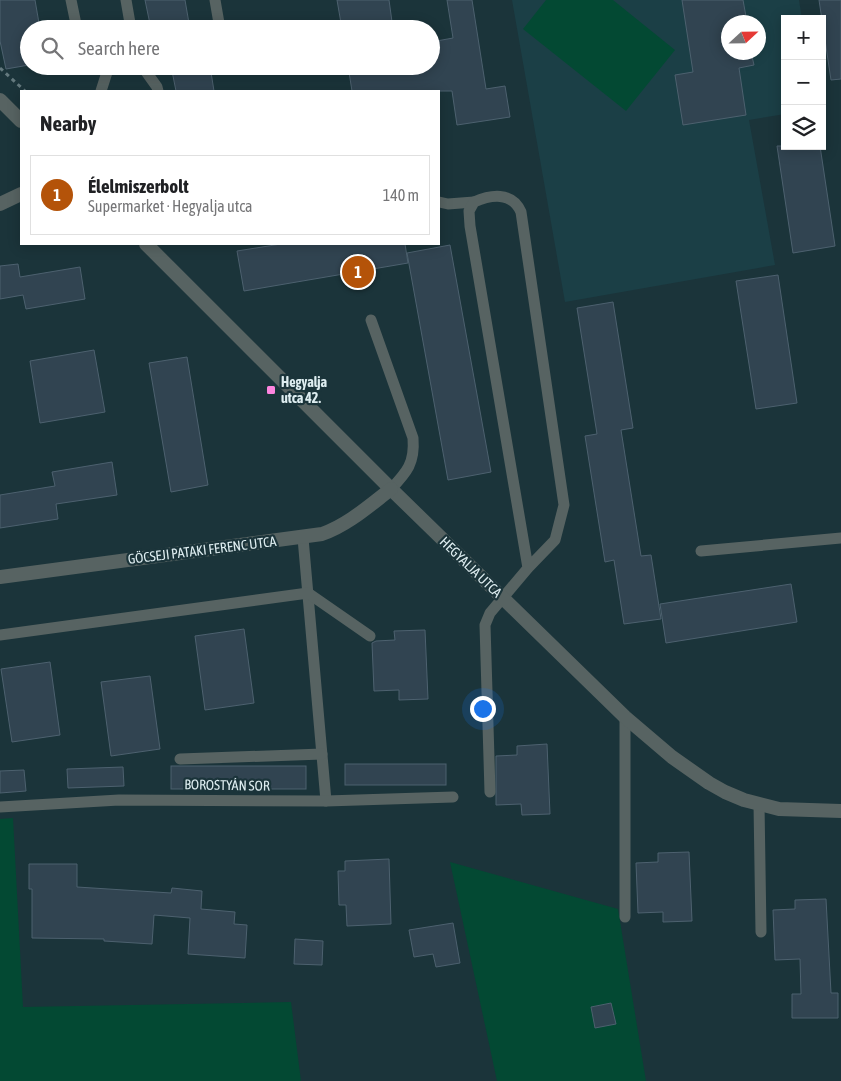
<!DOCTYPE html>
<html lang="en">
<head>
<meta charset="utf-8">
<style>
  :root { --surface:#fff; --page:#f2f2f2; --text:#202124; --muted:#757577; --line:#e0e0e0; --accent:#b45309 }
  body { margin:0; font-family:"Asap Condensed",sans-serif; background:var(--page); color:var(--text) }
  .controls { position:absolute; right:15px; top:15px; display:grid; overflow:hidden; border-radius:0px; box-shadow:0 2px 12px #0003 }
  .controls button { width:45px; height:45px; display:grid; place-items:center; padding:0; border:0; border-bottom:1px solid var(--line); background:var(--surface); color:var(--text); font:25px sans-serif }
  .compass { position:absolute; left:721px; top:15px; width:45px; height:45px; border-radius:50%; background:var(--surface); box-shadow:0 2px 12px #0003; rotate:68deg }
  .you { position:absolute; left:482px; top:708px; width:18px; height:18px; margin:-12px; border:4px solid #fff; border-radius:50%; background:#1a73e8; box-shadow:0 0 0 8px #1a73e833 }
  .badge { display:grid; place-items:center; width:32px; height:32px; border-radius:50%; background:var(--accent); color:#fff; font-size:16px; font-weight:700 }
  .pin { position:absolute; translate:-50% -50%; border:2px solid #fff; box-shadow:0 1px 5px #0006 }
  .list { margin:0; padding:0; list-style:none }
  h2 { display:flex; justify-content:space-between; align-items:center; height:65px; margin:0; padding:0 20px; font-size:21px }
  h2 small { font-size:16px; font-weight:400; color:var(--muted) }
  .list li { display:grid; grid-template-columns:32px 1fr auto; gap:15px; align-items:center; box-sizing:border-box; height:80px; margin:0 10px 10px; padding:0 10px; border:1px solid var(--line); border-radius:0px }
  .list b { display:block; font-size:19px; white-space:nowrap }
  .list p { margin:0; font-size:16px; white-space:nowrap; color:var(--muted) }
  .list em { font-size:16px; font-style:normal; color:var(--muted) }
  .icon { flex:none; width:28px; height:28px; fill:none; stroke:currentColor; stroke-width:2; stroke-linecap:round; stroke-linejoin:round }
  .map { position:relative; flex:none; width:841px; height:1081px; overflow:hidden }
  .search { position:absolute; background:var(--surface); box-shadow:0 2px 12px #0003; left:20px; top:20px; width:420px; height:55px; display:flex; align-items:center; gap:12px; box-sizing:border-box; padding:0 18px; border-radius:28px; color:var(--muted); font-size:19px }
  .panel { position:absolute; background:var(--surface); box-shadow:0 2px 12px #0003; left:20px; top:90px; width:420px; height:155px; border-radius:0px }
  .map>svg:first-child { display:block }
  .built { fill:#1b3f46; fill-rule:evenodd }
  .green { fill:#034933 }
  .building { fill:#314451; stroke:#4d616f }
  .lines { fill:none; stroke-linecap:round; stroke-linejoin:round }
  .path { stroke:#64797e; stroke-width:3; stroke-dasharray:4 4; stroke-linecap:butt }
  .service { stroke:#576362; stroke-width:11 }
  .minor { stroke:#576362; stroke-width:14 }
  .poi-dot { fill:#fe85df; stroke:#1b343a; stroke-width:2 }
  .labels { text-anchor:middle; stroke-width:4.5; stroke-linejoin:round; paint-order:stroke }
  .poi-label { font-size:14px; font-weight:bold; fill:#deedf0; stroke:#1b343a; text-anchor:start }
  .street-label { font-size:14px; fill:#deedf0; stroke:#1b343a }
</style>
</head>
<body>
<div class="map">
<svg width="841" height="1081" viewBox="0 0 841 1081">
  <rect width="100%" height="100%" fill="#1b343a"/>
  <!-- built -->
  <path class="built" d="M512,0H799L802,19H785V114L749,120L775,265L565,302ZM728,22H758V52H728Z"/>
  <!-- green -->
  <g class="green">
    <path d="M546,0H613L675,50L626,111L523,29Z"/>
    <path d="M13,818L23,1007L291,1002L301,1081H0V819Z"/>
    <path d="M450,862L618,909L646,1081H497Z"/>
  </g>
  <!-- building -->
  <g class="building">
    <path d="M0,0H35L40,29H29V65L6,69L0,41Z"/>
    <path d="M145,0H185L190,29H151Z"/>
    <path d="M337,0H389L393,29H342Z"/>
    <path d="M447,0H472L486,89L505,86L510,117L457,125L452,91H352L348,66H431V42L453,38Z"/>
    <path d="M682,0H743L747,22H728V52H751L754,65L739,68L746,115L683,125L675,75L693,72Z"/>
    <path d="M819,0H841V79L831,80Z"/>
    <path d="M171,66H210L214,91H176Z"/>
    <path d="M777,146H820L835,246L793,253Z"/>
    <path d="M281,244H405L408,263L244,291L237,251Z"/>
    <path d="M450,245L491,472L448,480L407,253Z"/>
    <path d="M18,264L20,277L80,267L85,299L26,309L23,295L0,299V266Z"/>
    <path d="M778,275L797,403L756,409L736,281Z"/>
    <path d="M613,302L633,428L621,430L641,556L651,555L661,619L624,624L614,560L605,562L585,436L597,434L577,308Z"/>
    <path d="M94,350L105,412L40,423L30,361Z"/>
    <path d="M187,357L208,485L171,492L149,363Z"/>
    <path d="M112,462L117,495L56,504L58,519L0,528V495L55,486L52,472Z"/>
    <path d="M791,584L797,622L666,643L660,604Z"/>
    <path d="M244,629L254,703L205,710L195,636Z"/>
    <path d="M425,630L428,699L399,700V690L374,691L372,643L376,641L395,640L394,631Z"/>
    <path d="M50,662L60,735L12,742L1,669Z"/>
    <path d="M150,676L160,749L111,756L101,682Z"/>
    <path d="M547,744L550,814L522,815L521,804L496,805V756L517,755V746Z"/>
    <rect x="345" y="764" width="101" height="21"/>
    <rect x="171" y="766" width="135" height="23"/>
    <path d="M123,767L124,786L68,788L67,769Z"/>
    <path d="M24,770L26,791L0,793V771Z"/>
    <path d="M689,852L692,921L663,922V912L638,913L636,863L658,862V853Z"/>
    <path d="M389,859L391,924L347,926L346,905H339L338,871H345V861Z"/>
    <path d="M29,864H77V887L171,893L172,888L202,891L201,909L235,912L234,924L247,925L245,958L188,954L190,918L154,915L152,944L104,941V939L32,938V889H29Z"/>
    <path d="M826,899L831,993H838V1018H792V994H801L800,959L775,960L773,910L795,909V900Z"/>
    <path d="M453,923L460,963L436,967L433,954L414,957L409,930Z"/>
    <path d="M295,939L323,941L322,965L294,964Z"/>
    <path d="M611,1003L616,1024L595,1028L591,1007Z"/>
  </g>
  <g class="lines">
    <!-- path -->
    <path class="path" d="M0,68L25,91"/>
    <!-- service -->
    <g class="service">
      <path d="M71,0L77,29"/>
      <path d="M126,0L131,29"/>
      <path d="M215,0L220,29"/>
      <path d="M90,66H98"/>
      <path d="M142,66L157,87L158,91"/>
      <path d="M101,91L109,66"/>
      <path d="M439,202L448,204L474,202"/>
      <path d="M371,320L413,438C415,463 407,472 391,489"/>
      <path d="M303,538L326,801"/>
      <path d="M701,551L841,538"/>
      <path d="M0,635L308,593L370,636"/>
      <path d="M180,759L322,754"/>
      <path d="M490,792L485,625L490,613L528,568L555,540L564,505L521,212C512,191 490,195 474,202L469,211L470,226L528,568"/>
      <path d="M759,804L761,932"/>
      <path d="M0,807L119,800L326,801L453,797"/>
      <path d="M625,917V717"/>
    </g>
    <!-- minor -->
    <g class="minor">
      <path d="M0,100L21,121"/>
      <path d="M0,204L21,194"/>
      <path d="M146,244L391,489L625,717L672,757L709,783L725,792L744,800L779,809L841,811"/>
      <path d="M0,577L322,534C348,525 370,505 391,489"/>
    </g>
  </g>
  <!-- markers -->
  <rect class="poi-dot" x="266" y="385" width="10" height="10" rx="2.5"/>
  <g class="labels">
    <!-- poi labels -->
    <g class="poi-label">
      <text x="281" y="387">Hegyalja<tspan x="281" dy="16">utca 42.</tspan></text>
    </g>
    <!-- street labels -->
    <g class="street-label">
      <text transform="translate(202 550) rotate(-7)" y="5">GÖCSEJI PATAKI FERENC UTCA</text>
      <text transform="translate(471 567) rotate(44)" y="5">HEGYALJA UTCA</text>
      <text transform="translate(227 785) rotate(1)" y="5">BOROSTYÁN SOR</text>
    </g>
  </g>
</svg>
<div class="controls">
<button>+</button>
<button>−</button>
<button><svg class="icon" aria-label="layers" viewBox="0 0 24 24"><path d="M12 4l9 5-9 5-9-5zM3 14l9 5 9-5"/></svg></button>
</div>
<svg class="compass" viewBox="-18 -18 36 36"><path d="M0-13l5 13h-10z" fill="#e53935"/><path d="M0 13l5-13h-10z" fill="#757577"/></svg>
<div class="you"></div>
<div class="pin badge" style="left:358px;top:272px">1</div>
<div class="search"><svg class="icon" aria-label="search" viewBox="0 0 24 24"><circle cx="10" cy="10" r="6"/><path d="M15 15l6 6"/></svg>Search here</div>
<section class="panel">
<h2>Nearby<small></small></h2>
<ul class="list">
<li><span class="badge">1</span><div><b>Élelmiszerbolt</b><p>Supermarket · Hegyalja utca</p></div><em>140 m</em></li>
</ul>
</section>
</div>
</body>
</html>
